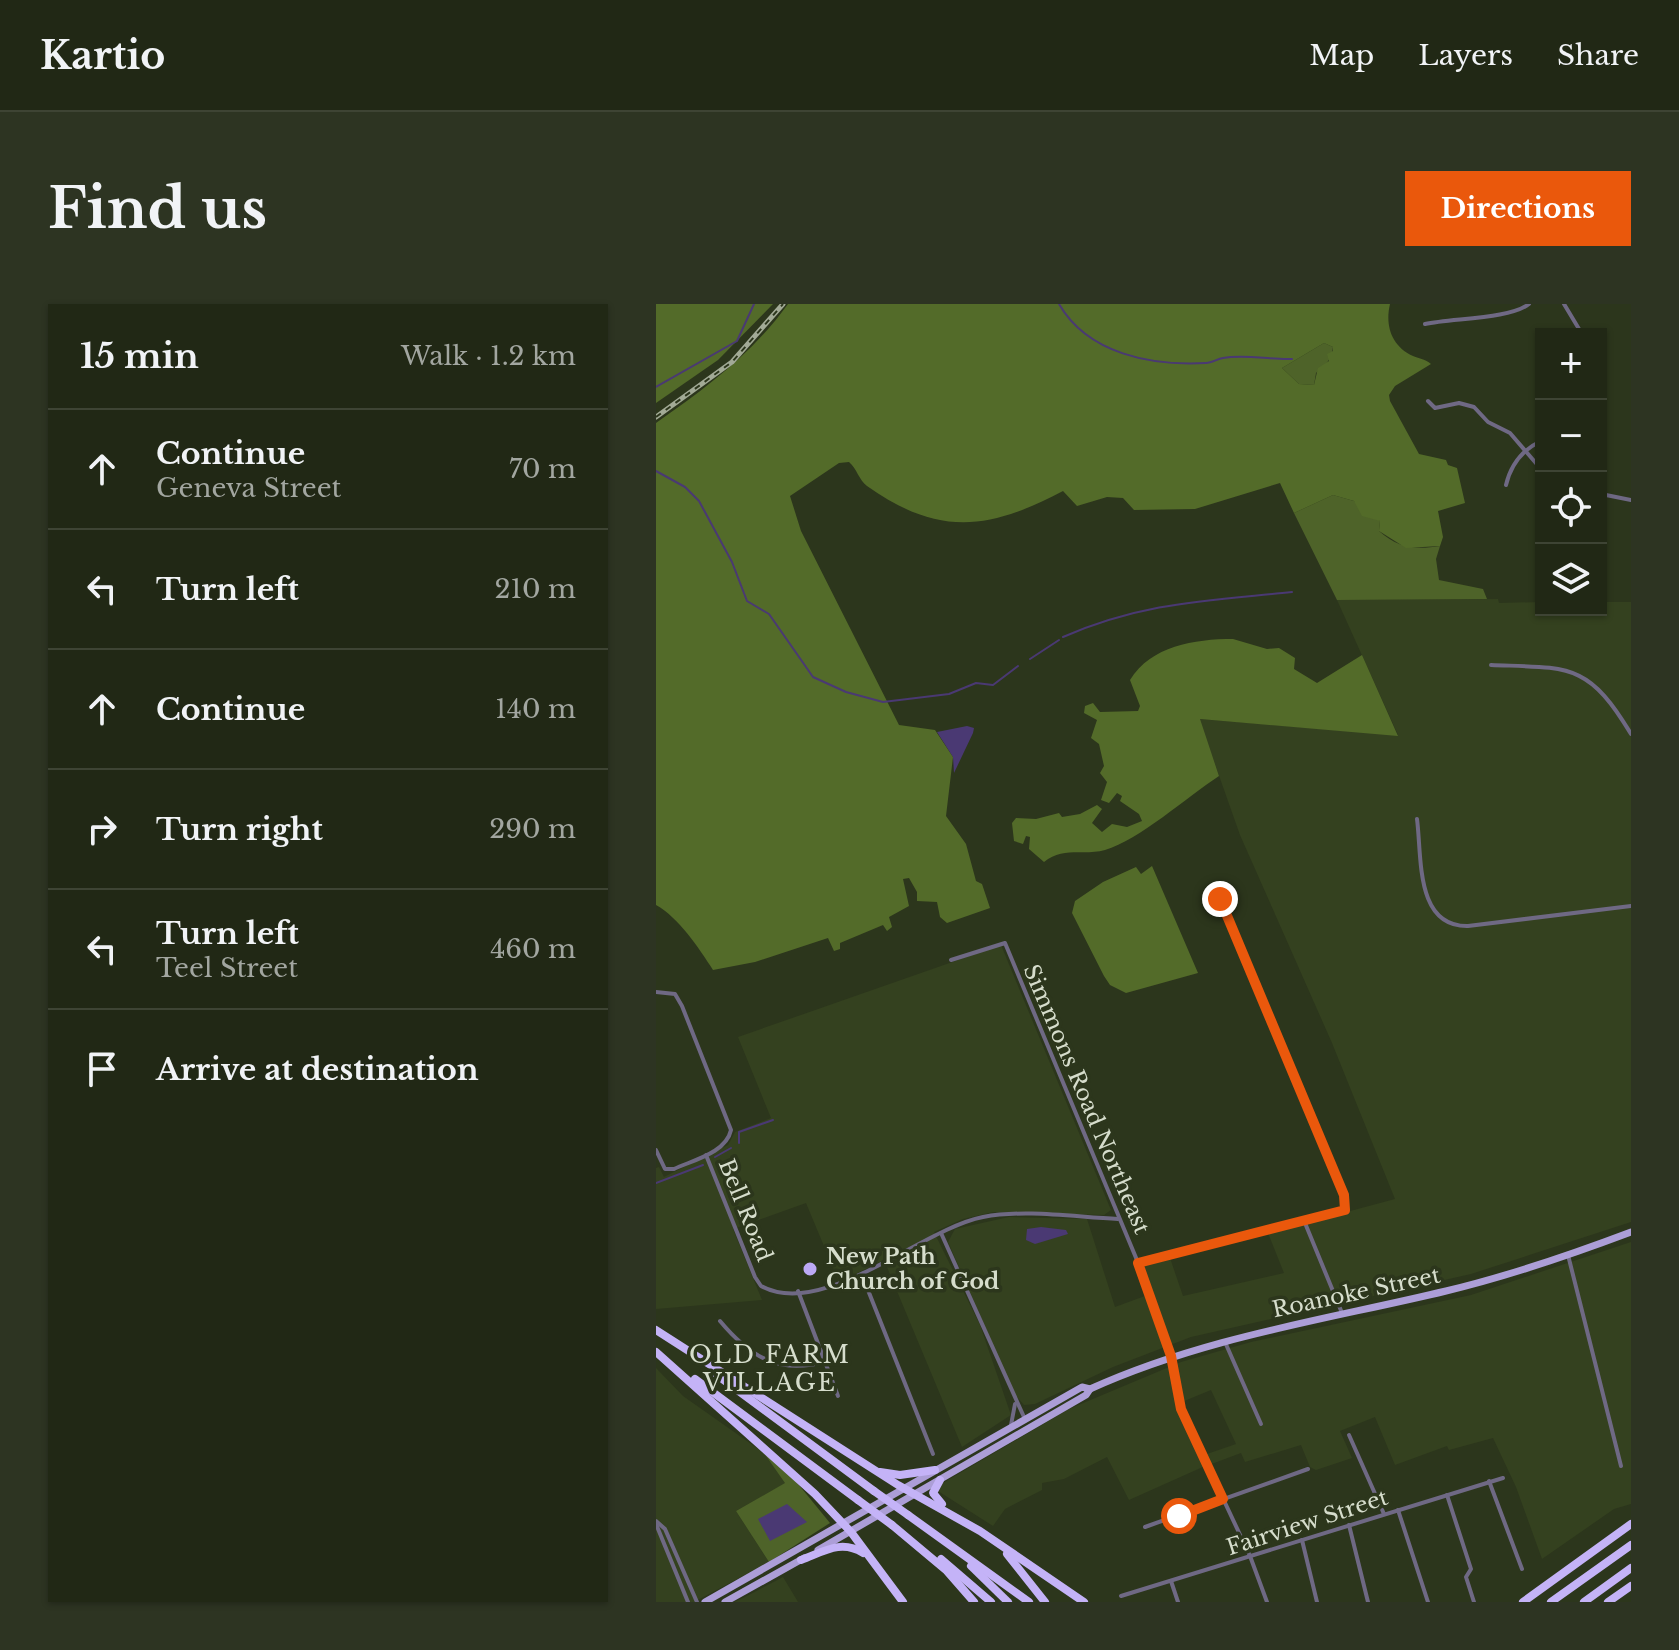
<!DOCTYPE html>
<html lang="en">
<head>
<meta charset="utf-8">
<style>
  :root { --surface:#212815; --page:#2d3422; --text:#f1f3f6; --muted:#a2a6a0; --line:#3e4434; --accent:#ea580c }
  body { margin:0; font-family:"Libre Baskerville",serif; background:var(--page); color:var(--text) }
  .controls { position:absolute; right:24px; top:24px; display:grid; overflow:hidden; border-radius:0px; box-shadow:0 2px 6px #0004 }
  .controls button { width:72px; height:72px; display:grid; place-items:center; padding:0; border:0; border-bottom:2px solid var(--line); background:var(--surface); color:var(--text); font:40px sans-serif }
  .stop { position:absolute; width:24px; height:24px; margin:-18px; border:6px solid #ea580c; border-radius:50%; background:#fff }
  .stop.end { background:#ea580c; border-color:#fff; box-shadow:0 2px 8px #0008 }
  .list { margin:0; padding:0; list-style:none }
  h2 { display:flex; justify-content:space-between; align-items:center; height:104px; margin:0; padding:0 32px; font-size:34px }
  h2 small { font-size:26px; font-weight:400; color:var(--muted) }
  .list li { display:grid; grid-template-columns:52px 1fr auto; gap:24px; align-items:center; box-sizing:border-box; height:120px; padding:0 32px; border-top:2px solid var(--line) }
  .list b { display:block; font-size:30px; white-space:nowrap }
  .list p { margin:0; font-size:26px; white-space:nowrap; color:var(--muted) }
  .list em { font-size:26px; font-style:normal; color:var(--muted) }
  .icon { flex:none; width:44px; height:44px; fill:none; stroke:currentColor; stroke-width:2; stroke-linecap:round; stroke-linejoin:round }
  .map { position:relative; flex:none; width:975px; height:1298px; overflow:hidden; border-radius:0px }
  header { display:flex; align-items:center; gap:48px; box-sizing:border-box; height:112px; padding:0 40px; background:var(--surface); border-bottom:2px solid var(--line) }
  header strong { font-size:38px }
  nav { display:flex; gap:44px; margin-inline-start:auto; font-size:28px }
  .intro { display:flex; align-items:center; justify-content:space-between; box-sizing:border-box; height:192px; padding:0 48px }
  h1 { margin:0; font-size:56px }
  .button { padding:20px 36px; border-radius:0px; background:var(--accent); color:#fff; font-size:28px; font-weight:700 }
  main { display:flex; gap:48px; padding:0 48px }
  aside { flex:1; background:var(--surface); border-radius:0px; box-shadow:0 2px 6px #0004 }
  .map>svg:first-child { display:block }
  .built { fill:#34411f }
  .green { fill:#4e6329 }
  .forest { fill:#536b29; fill-rule:evenodd }
  .water { fill:#4a3973 }
  .lines { fill:none; stroke-linecap:round; stroke-linejoin:round }
  .stream { stroke:#4a3973; stroke-width:2 }
  .minor { stroke:#6f6984; stroke-width:4 }
  .primary { stroke:#ac9ed7; stroke-width:7 }
  .motorway { stroke:#c4b3f7; stroke-width:8 }
  .rail-casing { stroke:#a2aa96; stroke-width:5 }
  .rail { stroke:#2c361c; stroke-width:2; stroke-dasharray:6; stroke-linecap:butt }
  .motorway-bridge { stroke:#c4b3f7; stroke-width:8 }
  .route { stroke:#ea580c; stroke-width:10 }
  .poi-dot { fill:#bca9f5; stroke:#2c361c; stroke-width:3 }
  .labels { text-anchor:middle; stroke-width:7; stroke-linejoin:round; paint-order:stroke }
  .street-label { font-size:22px; fill:#d6ddcc; stroke:#2c361c }
  .poi-label { font-size:22px; font-weight:bold; fill:#d6ddcc; stroke:#2c361c; text-anchor:start }
  .neighbourhood-label { font-size:24px; letter-spacing:2px; fill:#d6ddcc; stroke:#2c361c }
</style>
</head>
<body>
<header>
<strong>Kartio</strong>
<nav><a>Map</a><a>Layers</a><a>Share</a></nav>
</header>
<div class="intro"><h1>Find us</h1><a class="button">Directions</a></div>
<main>
<aside>
<h2>15 min<small>Walk · 1.2 km</small></h2>
<ul class="list">
<li><svg class="icon" aria-label="ahead" viewBox="0 0 24 24"><path d="M12 20V5M6 11l6-6 6 6"/></svg><div><b>Continue</b><p>Geneva Street</p></div><em>70 m</em></li>
<li><svg class="icon" aria-label="left" viewBox="0 0 24 24"><path d="M17 20v-9H6M10 6l-5 5 5 5"/></svg><div><b>Turn left</b></div><em>210 m</em></li>
<li><svg class="icon" aria-label="ahead" viewBox="0 0 24 24"><path d="M12 20V5M6 11l6-6 6 6"/></svg><div><b>Continue</b></div><em>140 m</em></li>
<li><svg class="icon" aria-label="right" viewBox="0 0 24 24"><path d="M7 20v-9h11M14 6l5 5-5 5"/></svg><div><b>Turn right</b></div><em>290 m</em></li>
<li><svg class="icon" aria-label="left" viewBox="0 0 24 24"><path d="M17 20v-9H6M10 6l-5 5 5 5"/></svg><div><b>Turn left</b><p>Teel Street</p></div><em>460 m</em></li>
<li><svg class="icon" aria-label="arrive" viewBox="0 0 24 24"><path d="M6 21V4h12l-3 4 3 4H6"/></svg><div><b>Arrive at destination</b></div></li>
</ul>
</aside>
<div class="map">
<svg width="975" height="1298" viewBox="0 0 975 1298">
  <rect width="100%" height="100%" fill="#2c361c"/>
  <!-- built -->
  <g class="built">
    <path d="M842,295L843,299L885,298V306H945V298H975V918L815,970L535,1033L457,1063L379,1100L368,1101L359,1091L292,938L299,925L353,913L431,915L459,1003L497,989L488,965L490,960L514,954L527,992L628,969L612,929L739,895L676,739L584,531L543,415L742,431L681,296Z"/>
    <path d="M345,641L455,906L448,911L337,908L307,915L278,928L324,1021L355,1111L306,1143L228,956L183,978L150,899L77,925L106,996L0,1005V864L3,863L8,873L72,841L79,828L115,814L82,733Z"/>
    <path d="M975,938V1200L958,1205L886,1255L860,1183L837,1134L793,1146L791,1142L739,1161L719,1113L684,1127L696,1154L660,1166L654,1163L645,1141L589,1158L585,1149L553,1161L548,1151L580,1140L555,1086L521,1100L549,1162L473,1196L451,1153L408,1175L386,1179V1186L349,1205L337,1222L282,1187L287,1179L413,1105L525,1058L595,1038L815,991Z"/>
    <path d="M0,1064L27,1092L108,1149L130,1179L80,1207L113,1258L38,1298H0Z"/>
    <path d="M127,1273L142,1298H78L89,1293Z"/>
  </g>
  <!-- green -->
  <g class="green">
    <path d="M668,39L677,43C676,56 669,61 660,69L658,81L643,80L626,64Z"/>
    <path d="M677,191L698,197L724,217L723,227C742,244 759,246 784,242L780,255L783,276L827,285L831,295L681,296L638,209Z"/>
    <path d="M108,1149L138,1175L174,1219L113,1258L80,1207L129,1179Z"/>
  </g>
  <!-- forest -->
  <g class="forest">
    <path d="M0,0H117L62,56L0,99Z"/>
    <path d="M132,0H734C729,21 735,42 757,52C764,55 769,55 775,60L739,82L733,91L734,97L763,150L790,156L792,161L801,164L809,199L782,207L787,233L784,242L750,244L723,227L724,217L706,212L698,197L677,191L638,209L624,179L539,205L478,206L467,194L451,193L421,202L407,187C333,226 283,233 211,182C203,176 201,165 193,158L183,159L134,192L145,227L243,421L279,426L297,453L290,512L310,540L320,577L326,580L334,604L291,619L284,613L281,598L261,597V588L253,574L247,575L253,602L233,613L236,623L231,627L227,621L184,639V645L178,647L172,634L99,658L57,666C42,643 23,614 0,601V119C50,84 96,50 132,0ZM668,39L677,43V47L671,50L673,57L662,64L658,81L643,80L626,64Z"/>
    <path d="M577,335L611,345L623,344L639,354L638,365L661,379L706,351L742,432L544,415L563,472C531,493 483,536 449,546C428,552 407,542 388,558L373,545L374,533L370,532L367,540L358,537L356,519L360,514L380,515L403,509L406,513L424,510L441,501L446,505L436,519L446,528L456,520L471,523L486,517L483,510L464,497L466,492L461,489L453,499L445,496L451,478L444,469L448,462L443,440L435,434L441,416L428,409L429,402L437,399L444,408L482,407L484,402L474,376C495,342 538,335 577,335Z"/>
    <path d="M496,562L542,669L470,689L454,681L448,672L416,609L419,597L447,578L480,563L485,570Z"/>
  </g>
  <!-- water -->
  <g class="water">
    <path d="M311,422L318,424L317,429L298,469L297,453L281,428Z"/>
    <path d="M385,923L410,926L412,930L379,940L370,936L371,925Z"/>
    <path d="M131,1200L151,1218L114,1237L102,1215Z"/>
  </g>
  <g class="lines">
    <!-- stream -->
    <g class="stream">
      <path d="M403,0C432,50 495,62 550,59C556,59 561,55 567,54C590,50 613,56 636,55"/>
      <path d="M0,83L81,37L98,0"/>
      <path d="M0,167L29,183L43,197L76,258L91,297L113,310L157,373L190,388L227,398L293,390L320,379L337,381L362,362"/>
      <path d="M407,333C488,298 550,297 636,288"/>
      <path d="M374,355L403,336"/>
      <path d="M83,839V828L117,816"/>
      <path d="M59,853L75,844"/>
      <path d="M0,879L47,861"/>
    </g>
    <!-- minor -->
    <g class="minor">
      <path d="M908,0L926,30"/>
      <path d="M769,20C797,14 854,15 873,0"/>
      <path d="M772,97L779,104L803,99L818,103L832,118L854,129L885,165"/>
      <path d="M850,181C855,160 866,146 885,137"/>
      <path d="M945,190L975,196"/>
      <path d="M835,361C913,364 932,358 975,430"/>
      <path d="M761,515C766,553 759,623 812,622L975,602"/>
      <path d="M295,656L349,639L488,973L515,1052L525,1105L594,1252L611,1298"/>
      <path d="M0,688L19,690L26,702L75,826C70,849 37,856 18,865H9L0,846"/>
      <path d="M50,851L99,973L105,982C167,1016 265,925 327,913C370,905 418,913 462,915"/>
      <path d="M649,919L686,1009"/>
      <path d="M285,929L368,1113"/>
      <path d="M912,951L965,1162"/>
      <path d="M482,959L689,906L688,891L564,595"/>
      <path d="M206,971L277,1150"/>
      <path d="M142,987L182,1092"/>
      <path d="M64,1017C95,1054 124,1071 171,1057"/>
      <path d="M569,1038L605,1120"/>
      <path d="M355,1121L359,1100"/>
      <path d="M693,1131L728,1210"/>
      <path d="M833,1177L866,1265"/>
      <path d="M791,1191L815,1265L810,1273L818,1298"/>
      <path d="M742,1206L772,1298"/>
      <path d="M0,1217L9,1225L41,1298"/>
      <path d="M0,1220L32,1298"/>
      <path d="M693,1221L712,1298"/>
      <path d="M489,1223L652,1165"/>
      <path d="M646,1236L661,1298"/>
      <path d="M515,1277L522,1298"/>
      <path d="M465,1292L847,1174"/>
    </g>
    <!-- primary -->
    <g class="primary">
      <path d="M162,1246L430,1091L434,1085"/>
      <path d="M49,1298L426,1083L434,1085C549,1033 669,1016 790,987C853,972 914,951 975,928"/>
      <path d="M69,1298L148,1254"/>
    </g>
    <!-- motorway -->
    <g class="motorway">
      <path d="M0,1026L242,1181L324,1227L428,1298"/>
      <path d="M0,1048L159,1190L195,1228L247,1298"/>
      <path d="M61,1071L218,1187"/>
      <path d="M39,1075L202,1196"/>
      <path d="M224,1168L244,1171L279,1166"/>
      <path d="M284,1176L277,1189L286,1200"/>
      <path d="M252,1211L373,1298"/>
      <path d="M236,1221L291,1267L318,1298"/>
      <path d="M351,1250L389,1298"/>
      <path d="M285,1255L335,1298"/>
      <path d="M145,1256C167,1248 185,1235 207,1249"/>
      <path d="M315,1262L352,1298"/>
      <path d="M867,1298L975,1220"/>
      <path d="M895,1298L975,1241"/>
      <path d="M928,1298L975,1264"/>
      <path d="M952,1298L975,1282"/>
    </g>
    <defs>
      <path id="rail" d="M0,113L76,58L127,0"/>
    </defs>
    <!-- rail casing -->
    <use href="#rail" class="rail-casing"/>
    <!-- rail -->
    <use href="#rail" class="rail"/>
    <!-- motorway-bridge -->
    <g class="motorway-bridge">
      <path d="M218,1187L252,1211"/>
      <path d="M202,1196L236,1221"/>
    </g>
  </g>
  <g class="lines">
    <!-- route -->
    <path class="route" d="M523,1212L567,1195L525,1105L515,1052L482,959L689,906L688,891L564,595"/>
  </g>
  <!-- markers -->
  <circle class="poi-dot" cx="154" cy="965" r="8"/>
  <g class="labels">
    <!-- street labels -->
    <g class="street-label">
      <text transform="translate(431 795) rotate(67)" y="8">Simmons Road Northeast</text>
      <text transform="translate(90 906) rotate(68)" y="8">Bell Road</text>
      <text transform="translate(700 988) rotate(-12)" y="8">Roanoke Street</text>
      <text transform="translate(651 1218) rotate(-18)" y="8">Fairview Street</text>
    </g>
    <!-- poi labels -->
    <g class="poi-label">
      <text x="170" y="960">New Path<tspan x="170" dy="25">Church of God</tspan></text>
    </g>
    <!-- neighbourhood labels -->
    <g class="neighbourhood-label">
      <text x="114" y="1059">OLD FARM<tspan x="114" dy="28">VILLAGE</tspan></text>
    </g>
  </g>
</svg>
<div class="controls">
<button>+</button>
<button>−</button>
<button><svg class="icon" aria-label="locate" viewBox="0 0 24 24"><circle cx="12" cy="12" r="6"/><path d="M12 2v4M12 18v4M2 12h4M18 12h4"/></svg></button>
<button><svg class="icon" aria-label="layers" viewBox="0 0 24 24"><path d="M12 4l9 5-9 5-9-5zM3 14l9 5 9-5"/></svg></button>
</div>
<div class="stop" style="left:523px;top:1212px"></div>
<div class="stop end" style="left:564px;top:595px"></div>
</div>
</main>
</body>
</html>
